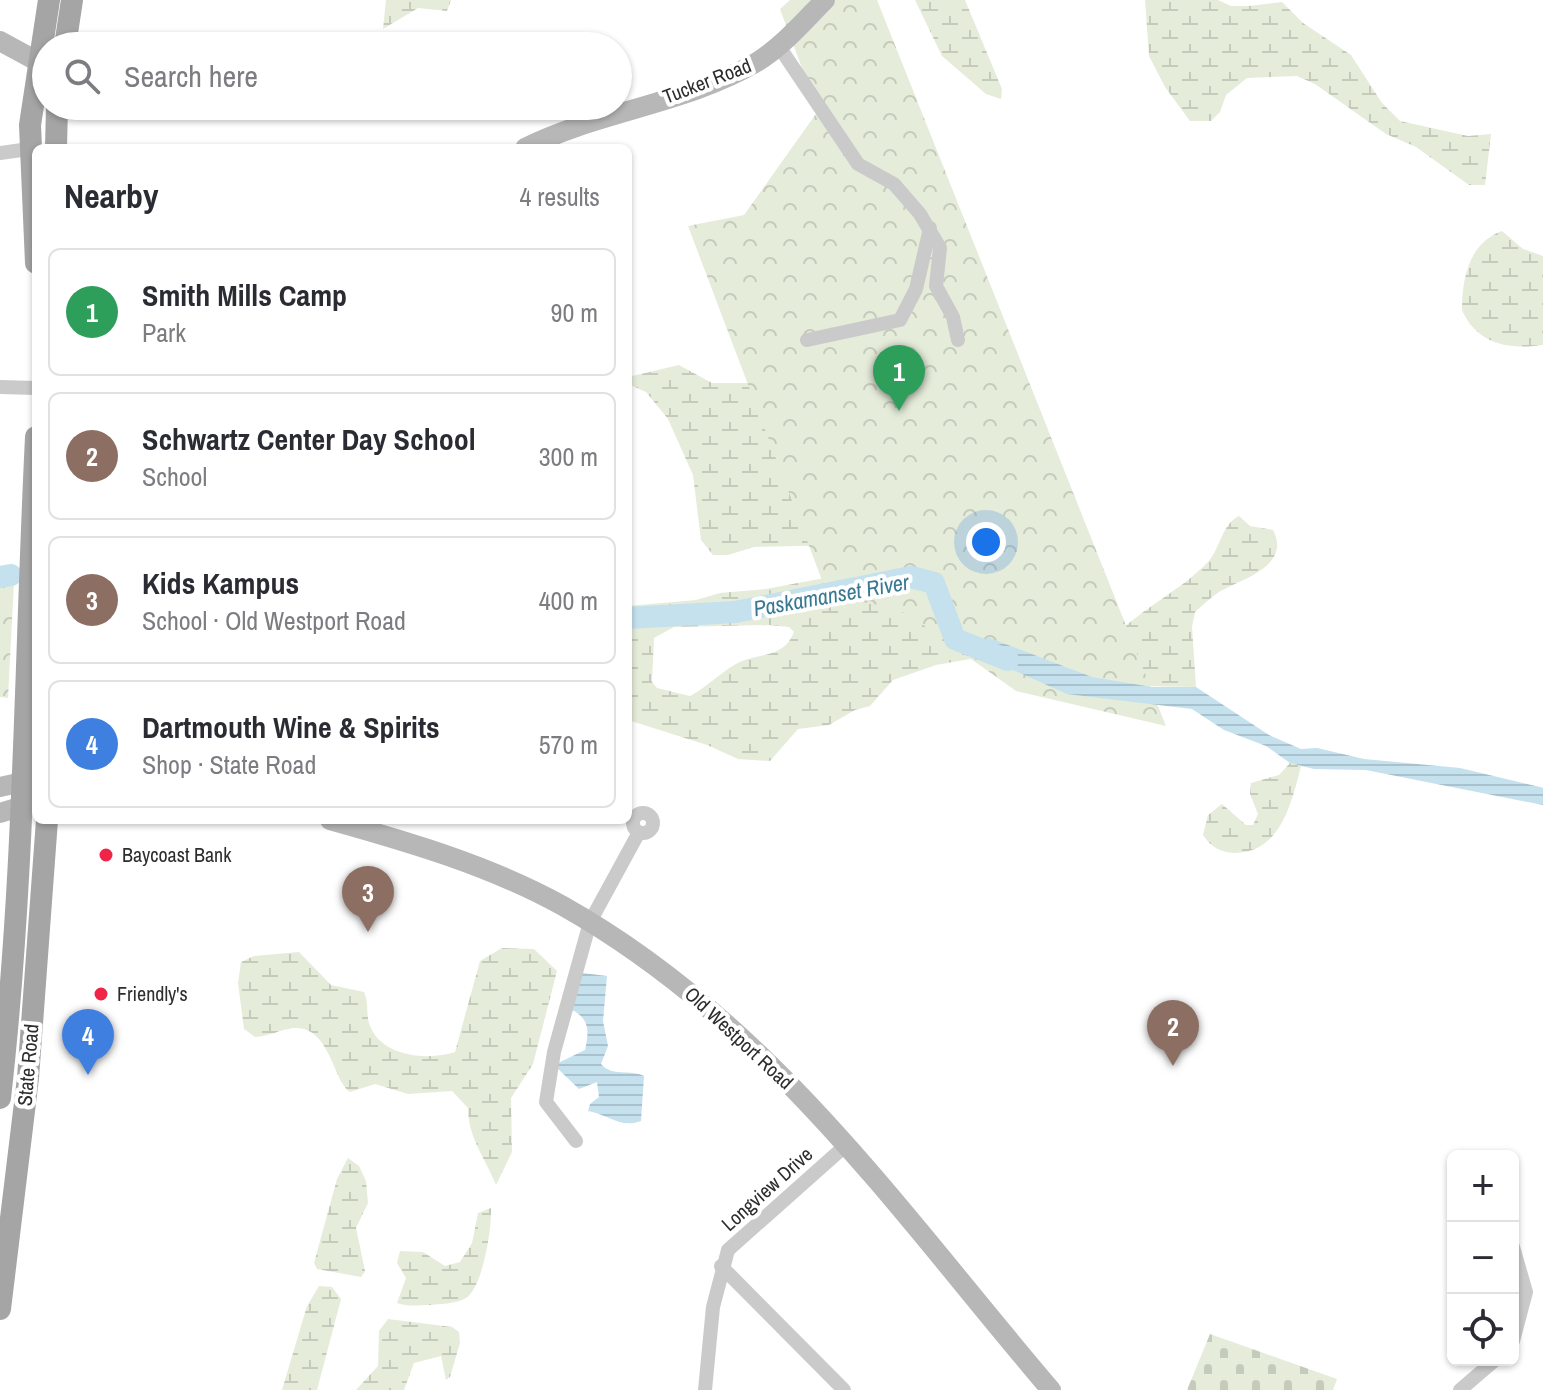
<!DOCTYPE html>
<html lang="en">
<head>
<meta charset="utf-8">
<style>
  :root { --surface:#fff; --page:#f2f2f3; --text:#2b2b33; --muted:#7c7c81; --line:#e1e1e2; --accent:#7c3aed }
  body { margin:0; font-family:"Archivo Narrow",sans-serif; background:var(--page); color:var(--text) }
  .controls { position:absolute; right:24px; bottom:24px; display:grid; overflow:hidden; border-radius:12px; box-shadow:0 2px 6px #0004 }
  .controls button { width:72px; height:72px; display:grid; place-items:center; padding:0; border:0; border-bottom:2px solid var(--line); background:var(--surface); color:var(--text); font:40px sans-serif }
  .you { position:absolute; left:986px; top:542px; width:28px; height:28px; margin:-20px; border:6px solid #fff; border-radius:50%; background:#1a73e8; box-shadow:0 0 0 12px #1a73e833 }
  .badge { display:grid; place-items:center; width:52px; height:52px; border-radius:50%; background:var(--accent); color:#fff; font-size:26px; font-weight:700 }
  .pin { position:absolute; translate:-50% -66px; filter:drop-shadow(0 2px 4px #0008) }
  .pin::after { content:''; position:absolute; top:42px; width:28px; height:24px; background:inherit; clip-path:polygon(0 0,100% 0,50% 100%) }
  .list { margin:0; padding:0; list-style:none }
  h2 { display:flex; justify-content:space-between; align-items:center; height:104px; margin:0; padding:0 32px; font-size:34px }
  h2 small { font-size:26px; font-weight:400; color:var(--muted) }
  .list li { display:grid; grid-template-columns:52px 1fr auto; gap:24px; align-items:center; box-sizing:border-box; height:128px; margin:0 16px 16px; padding:0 16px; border:2px solid var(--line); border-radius:12px }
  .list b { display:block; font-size:30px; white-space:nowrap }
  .list p { margin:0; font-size:26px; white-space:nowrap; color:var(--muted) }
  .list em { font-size:26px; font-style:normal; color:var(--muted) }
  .icon { flex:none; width:44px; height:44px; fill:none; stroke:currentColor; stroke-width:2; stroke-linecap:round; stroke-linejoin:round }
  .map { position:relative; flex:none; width:1543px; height:1390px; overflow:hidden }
  .search { position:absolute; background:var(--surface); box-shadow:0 2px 6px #0004; left:32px; top:32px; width:600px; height:88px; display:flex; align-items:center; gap:20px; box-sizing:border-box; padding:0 28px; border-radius:44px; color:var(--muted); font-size:30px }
  .panel { position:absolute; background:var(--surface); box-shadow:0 2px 6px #0004; left:32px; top:144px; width:600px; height:680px; border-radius:12px }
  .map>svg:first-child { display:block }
  .wetland { fill:url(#wetland-marsh); fill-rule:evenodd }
  .cemetery { fill:url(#cemetery-stones) }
  .park { fill:url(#park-crowns) }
  .water { fill:url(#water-rules) }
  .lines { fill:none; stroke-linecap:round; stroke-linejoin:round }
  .river { stroke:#c4e1ed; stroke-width:22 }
  .street { stroke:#cacaca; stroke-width:14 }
  .secondary { stroke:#b7b7b7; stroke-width:20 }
  .primary { stroke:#a5a5a5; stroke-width:22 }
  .poi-dot { fill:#ef2447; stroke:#fff; stroke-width:3 }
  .labels { text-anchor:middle; stroke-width:8; stroke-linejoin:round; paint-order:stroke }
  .street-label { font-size:20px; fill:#2d2d2d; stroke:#fff }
  .poi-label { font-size:20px; fill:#2d2d2d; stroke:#fff; text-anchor:start }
  .water-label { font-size:22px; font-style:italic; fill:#377893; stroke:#fff }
</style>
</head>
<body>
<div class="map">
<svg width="1543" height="1390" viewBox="0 0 1543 1390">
  <defs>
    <pattern id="wetland-marsh" width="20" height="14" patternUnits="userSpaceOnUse" patternTransform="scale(2)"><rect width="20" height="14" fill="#e5ecda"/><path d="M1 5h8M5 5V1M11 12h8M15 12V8" fill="none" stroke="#c5cbbb"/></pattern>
    <pattern id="cemetery-stones" width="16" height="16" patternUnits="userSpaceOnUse" patternTransform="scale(2)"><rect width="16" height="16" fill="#e5ecda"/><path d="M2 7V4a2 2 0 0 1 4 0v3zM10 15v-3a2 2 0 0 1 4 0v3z" fill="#c5cbbb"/></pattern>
    <pattern id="park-crowns" width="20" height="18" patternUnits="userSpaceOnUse" patternTransform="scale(2)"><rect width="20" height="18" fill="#e5ecda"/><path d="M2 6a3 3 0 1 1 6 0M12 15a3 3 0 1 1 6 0" fill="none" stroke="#c5cbbb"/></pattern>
    <pattern id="water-rules" width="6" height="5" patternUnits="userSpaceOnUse" patternTransform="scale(2)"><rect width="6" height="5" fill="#c4e1ed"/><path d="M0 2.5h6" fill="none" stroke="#a9c1cc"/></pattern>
  </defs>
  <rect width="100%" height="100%" fill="#fff"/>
  <!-- wetland -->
  <g class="wetland">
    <path d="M386,0H451L447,11L418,8L383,29Z"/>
    <path d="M915,0H965L1002,89L1001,99L986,94L942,56Z"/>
    <path d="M1145,0H1218L1231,6H1249L1282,2L1303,23L1351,55L1382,103L1400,121L1468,136L1491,134L1485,185H1469L1416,147L1386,134L1315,84L1297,76L1247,78L1226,95L1220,112L1211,121H1190L1165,87L1149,56Z"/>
    <path d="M1502,231L1523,249L1543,256V345C1508,350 1477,344 1462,310C1462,278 1469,243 1502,231Z"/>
    <path d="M679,365L712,383H758L848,545L754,547L728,555H713L701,540L693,475L668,419L646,392L628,384V377Z"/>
    <path d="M1239,516L1250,526L1273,530C1292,566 1241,579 1219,592C1210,598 1202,606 1195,612L1192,627L1196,687L1141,686L1114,637C1142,608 1180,591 1208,562C1220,549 1222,524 1239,516Z"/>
    <path d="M883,567L976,658L936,665L893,680L870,706L855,710L829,725L798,729L770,761L738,759L707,745L628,720V606L696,600L720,593L766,589ZM769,625L789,627L794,632C783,660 757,652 736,664C720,673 707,687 690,696L657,688L652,682L654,638L674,627Z"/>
    <path d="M1290,763L1301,766C1292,802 1280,854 1234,853C1220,852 1211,847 1203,835L1208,815L1222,804L1246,825H1253L1258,814L1250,794L1251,783L1279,775Z"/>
    <path d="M502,948L534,949L557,971L533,1064L511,1098L512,1152L496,1185C485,1157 468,1138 468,1108L452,1091L408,1094L375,1084L350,1092C332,1079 330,1025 293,1028C280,1030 269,1036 255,1037L244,1029L238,983L241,962L254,956L299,952L331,985L364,992C369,1003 366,1013 369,1023C379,1057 428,1061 455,1052L480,961Z"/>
    <path d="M348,1158L359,1166L366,1181L368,1203L356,1228L365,1271L361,1277L317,1269L314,1263L337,1179Z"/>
    <path d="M491,1208C492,1228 483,1287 466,1298C455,1304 440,1304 428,1305C417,1305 408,1307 397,1303L406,1278L397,1263L400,1251L423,1252L445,1266L460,1262L472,1243L478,1213Z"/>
    <path d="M319,1286L332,1287L341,1299L317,1390H282L307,1306Z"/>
    <path d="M388,1319L452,1327L459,1332L460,1343L450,1377L446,1380L441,1356L414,1363L404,1390H356L378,1366L379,1331Z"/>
  </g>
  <!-- cemetery -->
  <path class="cemetery" d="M1210,1334L1337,1379L1333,1390H1187Z"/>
  <!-- park -->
  <g class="park">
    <path d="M790,0H877L1166,726L1016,691L909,615L890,607L828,596L688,226L744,215L818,111L780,9Z"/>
    <path d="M14,582L8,698L0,697V585Z"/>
  </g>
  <!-- water -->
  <g class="water">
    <path d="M987,637L1092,677L1152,687H1196L1269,735L1301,749L1317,748L1364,759L1460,768L1540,787L1543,788V805L1366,770L1314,769L1290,763L1266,746L1224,730L1192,709L1067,694L995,662L976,658Z"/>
    <path d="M583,973L607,976L603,1021L608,1046L601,1064C612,1077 630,1069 644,1076L641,1121C621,1129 607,1114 588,1111L590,1104L599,1097L597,1082L579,1089L554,1065L585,1050C589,1032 590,1019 572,1010L575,982Z"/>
  </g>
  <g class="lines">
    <!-- river -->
    <g class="river">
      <path d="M0,577L11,575"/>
      <path d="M628,618L735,612L911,577L934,583L955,639L1008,660"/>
    </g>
    <!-- street -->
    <g class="street">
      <path d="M778,45L858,164L894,184L920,214L940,248L936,286L953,317L958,340"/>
      <path d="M0,153L29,149"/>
      <path d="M807,340L900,320L916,289L929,233"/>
      <path d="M0,387L36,388"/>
      <circle cx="643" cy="823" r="10"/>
      <path d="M576,1141L546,1102L554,1052L590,922L638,834"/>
      <path d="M1513,1247L1526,1292L1513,1341"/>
      <path d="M721,1266L844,1390"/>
      <path d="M705,1390L713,1307L728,1250L845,1146"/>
      <path d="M1460,1390L1495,1360"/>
    </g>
    <!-- secondary -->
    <g class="secondary">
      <path d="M0,41L46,66"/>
      <path d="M525,148C599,111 686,104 757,62C783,46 804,21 825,0"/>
      <path d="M0,787L36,779"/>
      <path d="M0,813L36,802"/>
      <path d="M330,820C409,842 491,866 563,906C771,1023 899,1212 1051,1390"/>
    </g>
    <!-- primary -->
    <g class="primary">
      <path d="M65,46L72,0"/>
      <path d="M56,148L57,106"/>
      <path d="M36,263L30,125L49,0"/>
      <path d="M0,1098C25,879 25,657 36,437"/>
      <path d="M0,1309L28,1078L47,820"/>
    </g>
  </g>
  <!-- markers -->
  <g class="poi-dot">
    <circle cx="106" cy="855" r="8"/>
    <circle cx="101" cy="994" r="8"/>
  </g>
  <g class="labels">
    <!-- street labels -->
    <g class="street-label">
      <text transform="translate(707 81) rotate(-21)" y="7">Tucker Road</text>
      <text transform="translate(739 1038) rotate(43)" y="7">Old Westport Road</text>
      <text transform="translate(28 1065) rotate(-85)" y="7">State Road</text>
      <text transform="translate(767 1189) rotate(-42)" y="7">Longview Drive</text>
    </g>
    <!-- poi labels -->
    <g class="poi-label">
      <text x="122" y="862">Baycoast Bank</text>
      <text x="117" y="1001">Friendly's</text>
    </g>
    <!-- water labels -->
    <g class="water-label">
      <text transform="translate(831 595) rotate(-10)" y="8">Paskamanset River</text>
    </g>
  </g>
</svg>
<div class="controls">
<button>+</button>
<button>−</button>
<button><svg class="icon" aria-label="locate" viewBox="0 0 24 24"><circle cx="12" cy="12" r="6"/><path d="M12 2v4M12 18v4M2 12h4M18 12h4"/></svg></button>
</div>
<div class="you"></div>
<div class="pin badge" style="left:899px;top:411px;background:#2e9e5b">1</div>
<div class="pin badge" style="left:1173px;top:1066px;background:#8d6e63">2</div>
<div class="pin badge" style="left:368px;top:932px;background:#8d6e63">3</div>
<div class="pin badge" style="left:88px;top:1075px;background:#3f7fe0">4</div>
<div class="search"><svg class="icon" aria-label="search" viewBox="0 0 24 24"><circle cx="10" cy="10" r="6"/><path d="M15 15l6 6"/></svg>Search here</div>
<section class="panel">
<h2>Nearby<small>4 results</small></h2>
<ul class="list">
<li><span class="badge" style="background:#2e9e5b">1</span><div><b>Smith Mills Camp</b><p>Park</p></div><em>90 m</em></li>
<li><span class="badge" style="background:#8d6e63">2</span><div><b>Schwartz Center Day School</b><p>School</p></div><em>300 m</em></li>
<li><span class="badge" style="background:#8d6e63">3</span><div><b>Kids Kampus</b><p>School · Old Westport Road</p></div><em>400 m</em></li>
<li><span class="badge" style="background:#3f7fe0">4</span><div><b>Dartmouth Wine &amp; Spirits</b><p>Shop · State Road</p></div><em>570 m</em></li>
</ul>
</section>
</div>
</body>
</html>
